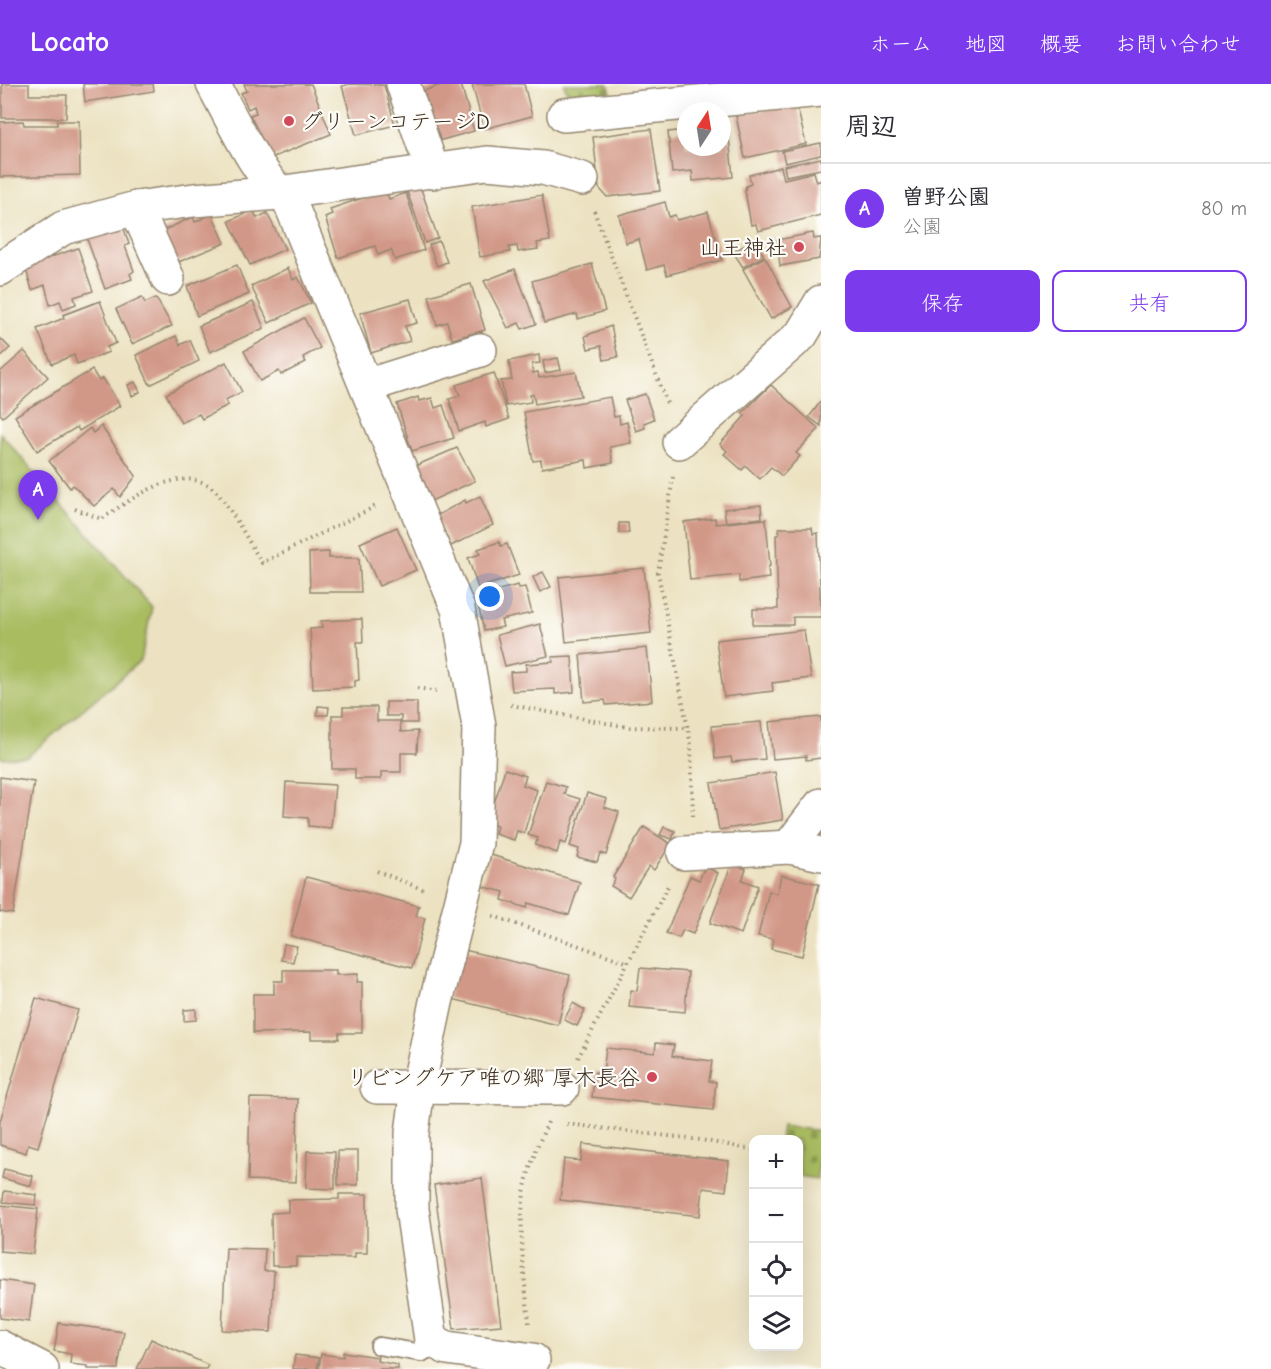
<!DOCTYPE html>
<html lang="ja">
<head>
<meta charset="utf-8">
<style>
  :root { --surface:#fff; --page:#f2f2f3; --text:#2b2b33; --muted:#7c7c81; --line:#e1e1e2; --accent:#7c3aed }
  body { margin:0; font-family:"Comic Neue","Klee One",sans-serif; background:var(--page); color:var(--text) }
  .controls { position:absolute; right:18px; bottom:18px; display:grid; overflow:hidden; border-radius:12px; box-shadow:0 6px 24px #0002 }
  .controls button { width:54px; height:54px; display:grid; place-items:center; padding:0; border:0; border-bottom:2px solid var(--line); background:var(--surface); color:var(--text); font:30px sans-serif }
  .compass { position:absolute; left:677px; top:18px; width:54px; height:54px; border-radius:50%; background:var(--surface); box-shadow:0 6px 24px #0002; rotate:12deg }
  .you { position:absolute; left:490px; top:513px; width:21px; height:21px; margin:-15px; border:4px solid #fff; border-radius:50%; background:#1a73e8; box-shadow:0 0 0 9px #1a73e833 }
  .badge { display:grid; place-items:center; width:39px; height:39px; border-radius:50%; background:var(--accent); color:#fff; font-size:20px; font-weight:700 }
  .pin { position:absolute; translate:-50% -50px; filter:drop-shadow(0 2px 3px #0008) }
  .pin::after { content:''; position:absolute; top:32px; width:21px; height:18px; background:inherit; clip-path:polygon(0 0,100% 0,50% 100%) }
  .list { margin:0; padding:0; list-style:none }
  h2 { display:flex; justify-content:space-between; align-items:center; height:78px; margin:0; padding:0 24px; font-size:26px }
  h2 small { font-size:20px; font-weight:400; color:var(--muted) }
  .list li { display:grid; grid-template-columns:39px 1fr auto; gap:18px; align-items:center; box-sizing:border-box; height:90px; padding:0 24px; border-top:2px solid var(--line) }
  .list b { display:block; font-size:22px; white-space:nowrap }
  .list p { margin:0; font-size:20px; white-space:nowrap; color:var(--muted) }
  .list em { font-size:20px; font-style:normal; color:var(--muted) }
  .actions { display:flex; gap:12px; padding:18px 24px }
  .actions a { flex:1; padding:14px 0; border:2px solid var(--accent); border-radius:12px; text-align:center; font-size:21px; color:var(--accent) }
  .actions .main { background:var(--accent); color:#fff }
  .icon { flex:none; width:33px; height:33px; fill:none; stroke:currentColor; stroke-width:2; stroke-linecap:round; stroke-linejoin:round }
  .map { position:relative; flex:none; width:821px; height:1285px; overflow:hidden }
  header { display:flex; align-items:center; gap:36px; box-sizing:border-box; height:84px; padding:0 30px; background:var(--accent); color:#fff }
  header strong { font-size:28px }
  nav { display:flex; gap:33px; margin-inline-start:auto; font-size:21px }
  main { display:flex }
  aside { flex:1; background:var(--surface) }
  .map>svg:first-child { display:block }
  .cemetery { fill:url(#cemetery-stones); stroke:#72733f; stroke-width:1.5 }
  .park { fill:#a9bc60; stroke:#72733f; stroke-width:1.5 }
  .building { fill:#d29887 }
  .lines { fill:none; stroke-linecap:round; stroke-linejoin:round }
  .lane-casing { stroke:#948670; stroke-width:20 }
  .street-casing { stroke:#948670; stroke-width:36 }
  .path { stroke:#948670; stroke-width:4; stroke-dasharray:1.5 4.5; stroke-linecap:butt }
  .lane { stroke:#fff; stroke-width:16 }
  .street { stroke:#fff; stroke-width:33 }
  .poi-dot { fill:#d1495b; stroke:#fdfcf7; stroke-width:2 }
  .labels { text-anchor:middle; stroke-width:4.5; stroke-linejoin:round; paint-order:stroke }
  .poi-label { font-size:22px; fill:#3b2a1e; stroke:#fdfcf7; text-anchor:end }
</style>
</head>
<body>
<header>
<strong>Locato</strong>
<nav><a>ホーム</a><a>地図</a><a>概要</a><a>お問い合わせ</a></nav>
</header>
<main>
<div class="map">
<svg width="821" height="1285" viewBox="0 0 821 1285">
  <defs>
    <pattern id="cemetery-stones" width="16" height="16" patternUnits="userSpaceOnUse" patternTransform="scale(1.5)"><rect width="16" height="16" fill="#a9bc60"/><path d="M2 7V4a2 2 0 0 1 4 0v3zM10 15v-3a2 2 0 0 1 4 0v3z" fill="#8b994f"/></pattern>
  </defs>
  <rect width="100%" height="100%" fill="#fdfcf7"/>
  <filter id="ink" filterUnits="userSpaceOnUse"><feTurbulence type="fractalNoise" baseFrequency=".0167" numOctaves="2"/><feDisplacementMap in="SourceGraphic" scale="12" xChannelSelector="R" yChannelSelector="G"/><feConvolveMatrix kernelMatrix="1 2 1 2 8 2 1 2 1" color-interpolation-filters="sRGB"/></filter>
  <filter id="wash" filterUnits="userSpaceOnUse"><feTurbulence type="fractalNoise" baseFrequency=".008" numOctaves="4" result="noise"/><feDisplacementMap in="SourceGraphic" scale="24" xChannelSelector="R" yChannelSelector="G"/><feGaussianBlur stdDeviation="1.35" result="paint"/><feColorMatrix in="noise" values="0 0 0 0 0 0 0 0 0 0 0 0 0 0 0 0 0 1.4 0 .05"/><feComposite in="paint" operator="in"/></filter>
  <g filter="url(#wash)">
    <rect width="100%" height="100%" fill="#ece2c1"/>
    <!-- cemetery -->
    <g class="cemetery">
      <path d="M564,0H608L611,9L579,14L566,6Z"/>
      <path d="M782,1042L821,1047L817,1095L799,1092L798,1056L780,1055Z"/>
    </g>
    <!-- park -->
    <path class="park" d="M0,349L152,523L141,576L27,673L0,674Z"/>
    <g id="blocks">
      <!-- building -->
      <g class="building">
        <path d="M2,0H29V11H67L66,34H2Z"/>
        <path d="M83,0H153L154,7L85,18Z"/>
        <path d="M244,0H311L331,50L271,74L250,31L256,29L254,22L248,25L241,9L247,7Z"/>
        <path d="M350,0L384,1L395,41L356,51L342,2Z"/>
        <path d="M443,0H461L474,47L438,57L424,7Z"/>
        <path d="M472,0H524L532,32L484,45Z"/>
        <path d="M796,18L806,60L745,74L736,32Z"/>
        <path d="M23,37L24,41H57V37H79L80,91L0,93V38Z"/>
        <path d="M722,42H728L733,93L693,97L692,87L672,89L668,48L686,46V63H722Z"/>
        <path d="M651,45L660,107L607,113L599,104L593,53Z"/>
        <path d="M821,59V71L785,79L782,67Z"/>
        <path d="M821,74V85L786,92L784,82Z"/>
        <path d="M781,83L784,95L814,88L817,98L821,96V131L758,147L756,140L751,141L745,107L746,102L751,100L749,91Z"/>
        <path d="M420,102L438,154L425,159L407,107Z"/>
        <path d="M386,106L389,115L406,109L424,166L395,176L391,166L378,171L375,162L338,174L325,133L332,130L330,125Z"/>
        <path d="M542,111L550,157L537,159L538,165L518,168L517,162L509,163L510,168L480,173L472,123Z"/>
        <path d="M665,118L669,133L675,131L677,136L708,128L722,176L667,191L664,181L647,186L639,155L626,159L619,131Z"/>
        <path d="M253,126L257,134L267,129L285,165L250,181L229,137Z"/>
        <path d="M212,130L225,159L176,179L162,147L193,133L195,138Z"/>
        <path d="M116,144L117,147L124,145L129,160L125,162L134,187L130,190L132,195L105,205L87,155Z"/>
        <path d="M813,149L814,155L821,154L819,175L780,182L777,156Z"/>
        <path d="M754,156L764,172L743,183L733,168Z"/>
        <path d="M439,157L447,178L437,182L429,161Z"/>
        <path d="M78,164L93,207L74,213L76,220L63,225L60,217L50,221L45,201L32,206L25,182Z"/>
        <path d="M765,173L792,223L771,235L743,185Z"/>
        <path d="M592,180L605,227L578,235L577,230L544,239L532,197Z"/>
        <path d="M237,181L249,210L197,232L187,202Z"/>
        <path d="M288,184L293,196L298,193L311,219L269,239L251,202Z"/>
        <path d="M515,185L536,240L522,245L519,239L508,244L484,197Z"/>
        <path d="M471,200L485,246L452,255L447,238L437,241L429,212Z"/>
        <path d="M142,213L145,219L156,214L172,242L132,260L116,225Z"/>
        <path d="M410,215L417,239L405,242L410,257L371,269L360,229Z"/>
        <path d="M100,217L116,259L107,263L109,268L77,280L74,271L52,280L37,245L64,234L63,231Z"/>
        <path d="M253,218L264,244L210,268L199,242Z"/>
        <path d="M304,234L320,264L303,273L306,278L281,291L279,287L260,297L244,267Z"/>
        <path d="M611,242L618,273L604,276L601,262L588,265L585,252Z"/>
        <path d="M176,252L180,261L190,256L199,277L150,301L136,271Z"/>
        <path d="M0,254L10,264L0,273Z"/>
        <path d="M24,267L48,293L3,333L0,330V288Z"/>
        <path d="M539,271L540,279L532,280L533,289L538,288L539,294L576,288L581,312L535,320L533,310L530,311L531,318L506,322L501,297L512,296L509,277Z"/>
        <path d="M558,274L561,286L545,289L543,277Z"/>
        <path d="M226,278L242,308L225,316L228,321L202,335L199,330L181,339L166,310Z"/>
        <path d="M92,286L99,297L103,294L120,322L79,347L77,343L37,367L15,332Z"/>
        <path d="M494,289L509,335L486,343L485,338L459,347L449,315L460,312L456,301Z"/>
        <path d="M135,298L140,308L132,312L128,301Z"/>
        <path d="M771,301L819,345L796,369L800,372L782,392L771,383L760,395L746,382L742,386L724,370L727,367L720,360L745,332L742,329Z"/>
        <path d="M645,310L654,335L644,339L645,344L636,347L625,316Z"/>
        <path d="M418,313L419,317L432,314L435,324L443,321L454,354L412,367L397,320Z"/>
        <path d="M610,313L614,333L619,332L620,340L627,338L631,359L610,363L613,379L587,384L586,376L542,384L541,376L533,377L524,328Z"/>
        <path d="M821,317V342L809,333Z"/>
        <path d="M101,342L136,392L120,413L114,405L94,422L73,401L70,404L49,377L90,344L93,349Z"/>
        <path d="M457,364L475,397L431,417L415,382Z"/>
        <path d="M480,412L493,441L451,462L436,432L465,416L466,419Z"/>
        <path d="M761,421L762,434L726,438L724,425Z"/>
        <path d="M715,434L716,440L766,435L770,482L768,483L769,494L739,498V491L690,496L684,438Z"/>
        <path d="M619,439H628L629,449H619Z"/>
        <path d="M397,443L416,486L379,502L360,459Z"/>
        <path d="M779,444H812L813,450L818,449L821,533H793V541H753V525H778L776,451H779Z"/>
        <path d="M499,458L501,462L507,460L519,491L478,504L468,474L480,470L478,465Z"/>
        <path d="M329,468V474H359L361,508H310L309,469Z"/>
        <path d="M644,484L651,549L566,558L559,493Z"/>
        <path d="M543,488L551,503L540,508L533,493Z"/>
        <path d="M518,501L519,504L525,503L532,529L501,536L503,543L484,547L476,512Z"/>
        <path d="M362,535L363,558H357L359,596L355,597V603L313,605L310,545L322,544L321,537Z"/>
        <path d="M540,540L548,572L505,582L497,551Z"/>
        <path d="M804,546L811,594L772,599L773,607L724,613L716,556Z"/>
        <path d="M647,564L652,617L606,621L605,616L584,618L580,571Z"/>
        <path d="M572,572L574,608L555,610V605L512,607L510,588L526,587V580L553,578L552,573Z"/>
        <path d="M386,618H417V639H401V632H386Z"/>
        <path d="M318,622L329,623L328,631H317Z"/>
        <path d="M343,623H377V637H400L401,648L418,647L417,669H401V688H381V695H355V685H332V631H343Z"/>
        <path d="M821,633V674L806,676V672L773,675L769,638Z"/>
        <path d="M761,638L765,675L732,678L731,673L715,675L712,642Z"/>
        <path d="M505,685L526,692L523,701L537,706L524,749L517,747L514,756L495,750L497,742L488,739Z"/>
        <path d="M775,688L783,736L719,746L711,699Z"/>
        <path d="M0,693L34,698L13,830L0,828Z"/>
        <path d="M546,697L566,703L564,710L580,715L566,760L560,758L557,769L535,761L538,754L528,751Z"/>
        <path d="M286,698L335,701L331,744L308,742V734L284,732Z"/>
        <path d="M587,709L607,715L604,723L619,728L606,771L600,769L597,778L577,773L579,765L570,762Z"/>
        <path d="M644,743L671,760L654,786L649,782L629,813L611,802L615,795L613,793Z"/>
        <path d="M664,743L675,747L672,755L660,751Z"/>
        <path d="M491,771L580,798L569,831L528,819L527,824L502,816L504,808L481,802Z"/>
        <path d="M732,779L746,785L742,796L758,802L741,850L710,839Z"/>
        <path d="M705,783L718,789L693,850L683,846L679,854L666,849L690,792L699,796Z"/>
        <path d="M781,791L819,800L802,872L771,865L773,855L758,852L769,807L777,810Z"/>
        <path d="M306,793L419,822L416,832L425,834L412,884L291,852Z"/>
        <path d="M284,860L297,862L293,878L281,876Z"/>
        <path d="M460,865L570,891L558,941L448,914Z"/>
        <path d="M640,884L688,888L685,928L629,923L631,906L637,907Z"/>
        <path d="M283,886H336V891L358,890L357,898H362V949H339V955H311V948L253,949V910H274V897H283Z"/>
        <path d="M36,914L78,926L38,1063L28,1060L26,1069L0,1061V1037Z"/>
        <path d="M573,919L585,926L577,942L564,936Z"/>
        <path d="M196,925V936L184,937V926Z"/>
        <path d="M656,959L674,961L672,972L712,977L709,997L716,998L713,1026L592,1013L595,988L603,989L606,964L655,969Z"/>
        <path d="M250,1014L298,1015L296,1098L248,1096Z"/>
        <path d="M583,1060L729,1077L726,1107L703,1104L700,1132L560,1116L564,1075L581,1077Z"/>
        <path d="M307,1067L335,1068V1105L306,1104Z"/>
        <rect x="338" y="1067" width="20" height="34"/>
        <path d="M4,1085L33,1092L31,1102L2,1094Z"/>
        <path d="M482,1094L501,1241L454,1245L434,1101Z"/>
        <path d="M4,1107L37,1111L36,1121L3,1118Z"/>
        <path d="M339,1110H367V1169H355V1174L296,1173V1182H272L271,1129L288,1128V1116L339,1115Z"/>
        <path d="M0,1121L38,1125L33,1170L0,1167Z"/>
        <path d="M226,1164L265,1165L264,1187H274L271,1248L222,1246Z"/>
        <path d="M0,1196L34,1201L29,1238L0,1234Z"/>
        <path d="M59,1239L124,1248L118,1285H88V1282L70,1280L71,1270L54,1267Z"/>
        <path d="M151,1255L208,1281L206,1285H137Z"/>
        <path d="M343,1268L378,1273L377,1277L398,1281V1285H319L321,1270L343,1273Z"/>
        <path d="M295,1271L319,1274L317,1285H293Z"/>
      </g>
    </g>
  </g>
  <g filter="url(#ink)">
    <use href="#blocks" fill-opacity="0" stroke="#948670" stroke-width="1.5"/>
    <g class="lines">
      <defs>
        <path id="lane" d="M379,1262L422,1269L437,1259"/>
        <g id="street">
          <path d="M213,0C230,31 261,99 289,116L458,525L479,642L476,759L436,918L418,1004L412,1049V1125L431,1256L447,1264L533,1276"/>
          <path d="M403,0L433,88"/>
          <path d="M564,31L821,6"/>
          <path d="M136,124L168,195"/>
          <path d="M0,185L63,144L136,124L194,116L278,109L487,79L543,84L582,95"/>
          <path d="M366,302L480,266"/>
          <path d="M679,358L801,251L821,218"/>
          <path d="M789,763L821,721"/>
          <path d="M684,769L789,763L821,770"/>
          <path d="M377,1003L562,1004"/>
          <path d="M0,1263L42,1285"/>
        </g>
      </defs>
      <!-- lane casing -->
      <use href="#lane" class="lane-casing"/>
      <!-- street casing -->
      <use href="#street" class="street-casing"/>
      <!-- path -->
      <g class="path">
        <path d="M594,127L668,322"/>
        <path d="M673,393L658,489L691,661L693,732"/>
        <path d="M75,425L102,435C132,414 189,372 220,412C236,433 248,457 262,479L376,422"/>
        <path d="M417,604L436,607"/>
        <path d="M511,621L627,643L685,644"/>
        <path d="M377,787L427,807"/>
        <path d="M493,832L629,879"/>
        <path d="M578,974L669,800"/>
        <path d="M567,1040L701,1056L754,1066"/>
        <path d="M529,1239C525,1196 518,1152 524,1109C528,1084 538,1061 548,1038"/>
      </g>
      <!-- lane -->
      <use href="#lane" class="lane"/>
      <!-- street -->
      <use href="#street" class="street"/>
    </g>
  </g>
  <!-- markers -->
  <g class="poi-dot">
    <circle cx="289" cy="37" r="6"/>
    <circle cx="799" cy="163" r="6"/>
    <circle cx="652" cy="993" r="6"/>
  </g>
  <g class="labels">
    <!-- poi labels -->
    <g class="poi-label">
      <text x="301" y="45" text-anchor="start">グリーンコテージD</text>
      <text x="787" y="171">山王神社</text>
      <text x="640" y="1001">リビングケア唯の郷 厚木長谷</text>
    </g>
  </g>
</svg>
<div class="controls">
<button>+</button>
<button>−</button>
<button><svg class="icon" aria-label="locate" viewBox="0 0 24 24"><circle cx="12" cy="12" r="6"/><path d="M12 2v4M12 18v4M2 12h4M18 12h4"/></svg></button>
<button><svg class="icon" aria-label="layers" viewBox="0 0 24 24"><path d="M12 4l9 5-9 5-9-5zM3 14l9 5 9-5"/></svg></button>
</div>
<svg class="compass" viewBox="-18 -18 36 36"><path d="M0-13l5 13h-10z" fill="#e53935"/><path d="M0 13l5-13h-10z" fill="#7c7c81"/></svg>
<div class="you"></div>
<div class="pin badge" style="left:38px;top:436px">A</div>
</div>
<aside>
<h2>周辺<small></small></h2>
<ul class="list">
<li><span class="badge">A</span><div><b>曽野公園</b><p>公園</p></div><em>80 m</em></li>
</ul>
<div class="actions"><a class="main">保存</a><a>共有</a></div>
</aside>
</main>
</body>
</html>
